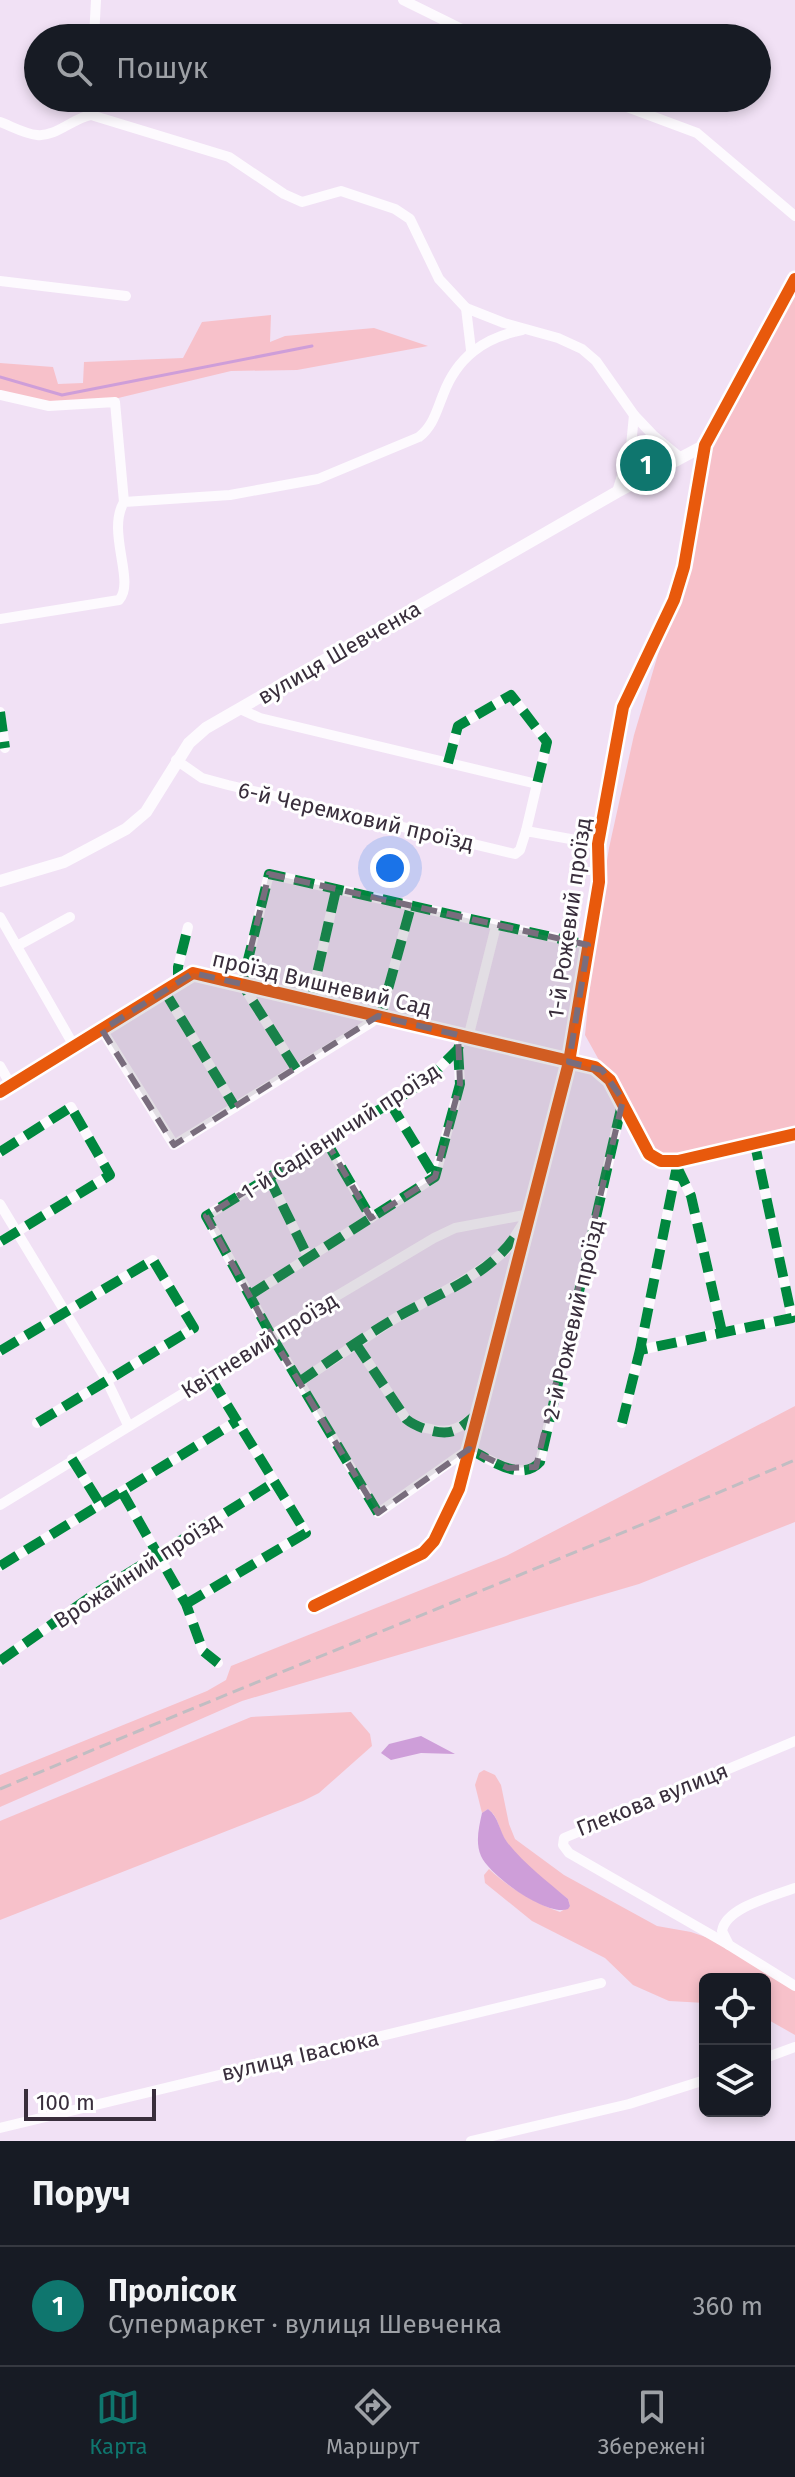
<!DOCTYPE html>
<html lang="uk">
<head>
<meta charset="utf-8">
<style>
  :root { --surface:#171b24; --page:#242831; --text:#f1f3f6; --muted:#9ea1a6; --line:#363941; --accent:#0f766e }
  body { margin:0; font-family:"Fira Sans",sans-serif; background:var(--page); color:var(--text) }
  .controls { position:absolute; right:24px; bottom:24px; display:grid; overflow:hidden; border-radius:12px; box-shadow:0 4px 12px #0003 }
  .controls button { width:72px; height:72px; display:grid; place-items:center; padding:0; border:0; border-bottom:2px solid var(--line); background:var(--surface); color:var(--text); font:40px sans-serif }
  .scale { position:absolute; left:24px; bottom:20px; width:132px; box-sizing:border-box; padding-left:8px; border:4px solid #392e3c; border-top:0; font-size:22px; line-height:28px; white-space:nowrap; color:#392e3c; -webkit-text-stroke:6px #fff; paint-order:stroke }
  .you { position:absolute; left:390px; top:868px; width:28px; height:28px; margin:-20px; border:6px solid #fff; border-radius:50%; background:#1a73e8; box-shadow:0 0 0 12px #1a73e833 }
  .badge { display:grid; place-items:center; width:52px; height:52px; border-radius:50%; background:var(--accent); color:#fff; font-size:26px; font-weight:700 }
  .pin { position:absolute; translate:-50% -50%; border:4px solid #fff; box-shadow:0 2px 8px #0006 }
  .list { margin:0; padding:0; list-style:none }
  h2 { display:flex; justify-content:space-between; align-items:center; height:104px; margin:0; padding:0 32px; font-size:34px }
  h2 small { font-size:26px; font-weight:400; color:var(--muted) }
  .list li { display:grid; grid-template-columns:52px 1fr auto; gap:24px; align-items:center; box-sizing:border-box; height:120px; padding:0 32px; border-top:2px solid var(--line) }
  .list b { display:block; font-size:30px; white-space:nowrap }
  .list p { margin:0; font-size:26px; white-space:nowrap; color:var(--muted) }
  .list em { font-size:26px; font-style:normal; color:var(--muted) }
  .icon { flex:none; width:44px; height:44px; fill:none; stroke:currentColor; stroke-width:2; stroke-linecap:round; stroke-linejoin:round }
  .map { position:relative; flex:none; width:795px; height:2141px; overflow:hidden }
  .search { position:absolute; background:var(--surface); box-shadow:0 4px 12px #0003; left:24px; right:24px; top:24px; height:88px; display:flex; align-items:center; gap:20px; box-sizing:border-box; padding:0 28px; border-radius:44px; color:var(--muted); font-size:30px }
  .sheet { height:224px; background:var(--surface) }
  nav { display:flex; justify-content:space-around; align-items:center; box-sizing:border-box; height:112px; border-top:2px solid var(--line); background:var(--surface); font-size:22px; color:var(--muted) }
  nav a { display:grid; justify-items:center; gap:4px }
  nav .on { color:var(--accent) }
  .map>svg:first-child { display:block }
  .green { fill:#f7c1ca }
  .water { fill:#ce9ed9 }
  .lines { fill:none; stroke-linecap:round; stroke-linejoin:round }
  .stream { stroke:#ce9ed9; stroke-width:3 }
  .minor { stroke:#fdfafe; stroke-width:10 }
  .tertiary { stroke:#fdfafe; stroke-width:12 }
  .rail { stroke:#c1bdc2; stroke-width:3; stroke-dasharray:12 6; stroke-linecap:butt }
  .quiet { stroke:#00873e; stroke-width:10; stroke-dasharray:20 10; stroke-linecap:butt }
  .cycleway-casing { stroke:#fff; stroke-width:17 }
  .cycleway { stroke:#e8590c; stroke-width:12 }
  .marked { fill:#796d7d; fill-opacity:0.2; stroke:#796d7d; stroke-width:6; stroke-dasharray:16 10; stroke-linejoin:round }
  .labels { text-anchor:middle; stroke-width:6; stroke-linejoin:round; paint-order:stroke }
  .street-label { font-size:22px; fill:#392e3c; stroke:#fff }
</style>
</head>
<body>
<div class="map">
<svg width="795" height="2141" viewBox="0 0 795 2141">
  <rect width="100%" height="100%" fill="#f1e1f5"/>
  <!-- green -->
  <g class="green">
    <path d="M795,293V1134L678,1161L654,1159L585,1035L594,943L609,848L634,735L684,567L709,450Z"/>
    <path d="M271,315L270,342L285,336L374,328L428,346L297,370L231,371L114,399L50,404L0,392V363L53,367L58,384L83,383L84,362L183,358L202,322Z"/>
    <path d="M795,1406V1522L639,1584L242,1701L0,1807V1775L207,1691L226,1680L231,1666L506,1556Z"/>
    <path d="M351,1712L370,1734L372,1746L319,1793L303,1801L0,1920V1821L251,1717Z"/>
    <path d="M484,1770L495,1775L501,1785L509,1824L515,1839L564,1875L657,1926L691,1932L729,1945L795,1986V2035L765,2018V1979H705V2003L669,2001L633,1985L605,1958L532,1921L485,1883L484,1875L489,1869C509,1888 535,1903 560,1912L570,1906L568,1899C546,1881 517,1862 503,1836C498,1826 498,1816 488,1809L482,1813L475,1785L479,1773Z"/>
  </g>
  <!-- water -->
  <g class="water">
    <path d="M421,1736L455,1754L421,1753L391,1760L381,1753L389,1744Z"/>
    <path d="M488,1809C499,1817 499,1831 507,1842C524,1864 547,1881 568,1899L570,1906L568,1909C547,1917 490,1876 481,1856C475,1842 479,1827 482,1813Z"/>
  </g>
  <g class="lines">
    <!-- stream -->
    <path class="stream" d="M0,377L62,395L312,346"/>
    <!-- minor -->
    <g class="minor">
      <path d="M403,0L480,38"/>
      <path d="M94,38L96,0"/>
      <path d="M603,98L697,133L795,216"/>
      <path d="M91,115L92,98"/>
      <path d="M0,122C11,126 25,134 37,135C56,137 73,118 91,115L229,157L284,194L302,202L341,191L395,209L410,219L439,279L466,308L504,323L558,338L582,349L596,361L634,415L653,435L681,458"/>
      <path d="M0,281L126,296"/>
      <path d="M466,308L471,350"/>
      <path d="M0,395L49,406L115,402L124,502"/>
      <path d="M617,492L631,446L634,415"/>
      <path d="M0,619L119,600C136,582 106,532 124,502L230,495L318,479L419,437C433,426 436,412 443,395C457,357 484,338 522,330"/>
      <path d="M240,709L260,718L537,784L526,831"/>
      <path d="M0,712L5,748"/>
      <path d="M176,760L202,778L228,785L515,854L520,850L526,831L598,844"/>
      <path d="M448,763L458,726L511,695L547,742L537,784"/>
      <path d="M0,917L74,1046"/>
      <path d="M17,946L70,917"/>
      <path d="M178,984V967L188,927"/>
      <path d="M165,992L235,1107"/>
      <path d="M311,1000L336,890"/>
      <path d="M102,1030L174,1145L372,1022L382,1011L411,906"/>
      <path d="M462,1036L458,1049L426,1081L206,1216L271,1335L378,1513L469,1449C489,1459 521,1483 540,1462L623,1100"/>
      <path d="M468,1038L496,926"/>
      <path d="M0,1066L11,1085"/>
      <path d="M296,1069L242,984L269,874L588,945"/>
      <path d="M0,1092L193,973L595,1067L610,1080L649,1154L661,1161H678L795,1134"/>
      <path d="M390,1103L435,1177"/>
      <path d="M326,1141L371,1218"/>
      <path d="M0,1152L71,1107L110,1175L0,1242"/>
      <path d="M678,1161L640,1350L792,1318L755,1145"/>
      <path d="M677,1167L691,1196L722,1332"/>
      <path d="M269,1178L308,1257"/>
      <path d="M0,1204L107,1381L128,1425"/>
      <path d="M250,1295L435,1177L460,1084L458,1049"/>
      <path d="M356,1344L406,1419C414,1426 421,1427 431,1429C453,1435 463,1425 480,1412"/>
      <path d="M0,1351L153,1260L194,1328L37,1423"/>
      <path d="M299,1382L394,1319L463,1281L493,1261L507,1249L524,1222"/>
      <path d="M622,1423L640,1350"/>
      <path d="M72,1459L100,1504"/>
      <path d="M122,1492L186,1604L203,1651L218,1663"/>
      <path d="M0,1505L210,1377L271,1335L434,1238L455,1228L530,1214"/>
      <path d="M0,1566L237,1421"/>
      <path d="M186,1604L306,1533L210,1377"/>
      <path d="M314,1606L423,1553L434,1541L459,1489L569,1062L599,882L598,844L620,719L629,693L674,600L684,567L705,445"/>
      <path d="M0,1661L93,1595L275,1482"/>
      <path d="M795,1888C774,1896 726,1907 722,1931L729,1945L795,1986"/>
      <path d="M729,1945L569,1853L563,1845L564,1838L795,1741"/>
      <path d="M765,2058L795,2047"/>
      <path d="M0,2128L601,1983"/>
      <path d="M471,2141L629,2104L705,2080"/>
    </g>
    <!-- tertiary -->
    <path class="tertiary" d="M0,881L64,862L126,829L146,812L189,743L206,728L617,492L705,445L795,279"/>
    <!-- rail -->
    <path class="rail" d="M0,1789C264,1677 531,1573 795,1460"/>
    <!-- quiet -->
    <g class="quiet">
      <path d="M0,712L5,748"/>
      <path d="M448,763L458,726L511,695L547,742L537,784"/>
      <path d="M178,984V967L188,927"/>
      <path d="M165,992L235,1107"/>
      <path d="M311,1000L336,890"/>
      <path d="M378,1016L382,1011L411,906"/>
      <path d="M296,1069L242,984L269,874L588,945"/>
      <path d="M390,1103L435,1177"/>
      <path d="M326,1141L371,1218"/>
      <path d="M0,1152L71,1107L110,1175L0,1242"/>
      <path d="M678,1161L640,1350L792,1318L755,1145"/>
      <path d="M677,1167L691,1196L722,1332"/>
      <path d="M269,1178L308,1257"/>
      <path d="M250,1295L435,1177L460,1084L458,1049"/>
      <path d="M356,1344L406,1419C417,1428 443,1437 456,1430C464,1426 471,1419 478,1413"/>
      <path d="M0,1351L153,1260L194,1328L37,1423"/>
      <path d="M299,1382C330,1361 360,1339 392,1320C436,1294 490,1277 518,1232"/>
      <path d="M622,1423L640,1350"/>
      <path d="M469,1449C489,1459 521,1483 540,1462L622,1104"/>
      <path d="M72,1459L100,1504"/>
      <path d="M122,1492L186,1604L203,1651L218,1663"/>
      <path d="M378,1513L271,1335L206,1216L426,1081L458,1049L462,1036"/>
      <path d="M0,1566L237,1421"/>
      <path d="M186,1604L306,1533L210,1377"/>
      <path d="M0,1661L93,1595L275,1482"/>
    </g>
    <defs>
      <g id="cycleway">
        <path d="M0,1092L193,973L595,1067L610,1080L649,1154L661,1161H678L795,1134"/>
        <path d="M314,1606L423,1553L434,1541L459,1489L569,1062L599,882L598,844L623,707L674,600L684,567L705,445L795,279"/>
      </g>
    </defs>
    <!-- cycleway casing -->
    <use href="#cycleway" class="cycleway-casing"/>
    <!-- cycleway -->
    <use href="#cycleway" class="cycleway"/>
  </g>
  <!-- marked area -->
  <path class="marked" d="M269,874L588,945L569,1062L602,1070L623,1100L536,1467L508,1468L469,1449L378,1513L271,1335L206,1216L326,1141L371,1218L435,1177L460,1084L458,1035L378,1016L174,1145L102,1030L193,973L242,984Z"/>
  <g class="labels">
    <!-- street labels -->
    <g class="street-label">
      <text transform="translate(339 652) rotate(-30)" y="8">вулиця Шевченка</text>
      <text transform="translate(356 816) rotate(13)" y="8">6-й Черемховий проїзд</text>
      <text transform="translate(569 918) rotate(-82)" y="8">1-й Рожевий проїзд</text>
      <text transform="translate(322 983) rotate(13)" y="8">проїзд Вишневий Сад</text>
      <text transform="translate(340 1131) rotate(-33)" y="8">1-й Садівничий проїзд</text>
      <text transform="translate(573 1319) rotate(-77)" y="8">2-й Рожевий проїзд</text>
      <text transform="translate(259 1345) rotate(-32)" y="8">Квітневий проїзд</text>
      <text transform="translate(137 1570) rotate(-33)" y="8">Врожайний проїзд</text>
      <text transform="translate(652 1799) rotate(-22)" y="8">Глекова вулиця</text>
      <text transform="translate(300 2055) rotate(-13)" y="8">вулиця Івасюка</text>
    </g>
  </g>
</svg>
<div class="controls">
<button><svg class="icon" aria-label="locate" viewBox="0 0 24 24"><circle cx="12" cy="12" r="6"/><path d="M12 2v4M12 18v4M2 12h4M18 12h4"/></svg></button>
<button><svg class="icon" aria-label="layers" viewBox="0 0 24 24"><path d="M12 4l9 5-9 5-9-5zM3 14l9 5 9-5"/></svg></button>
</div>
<div class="scale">100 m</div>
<div class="you"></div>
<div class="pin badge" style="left:646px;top:465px">1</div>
<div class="search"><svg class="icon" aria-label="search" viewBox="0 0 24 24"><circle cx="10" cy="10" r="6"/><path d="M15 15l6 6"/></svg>Пошук</div>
</div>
<section class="sheet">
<h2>Поруч<small></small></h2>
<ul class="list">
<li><span class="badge">1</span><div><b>Пролісок</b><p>Супермаркет · вулиця Шевченка</p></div><em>360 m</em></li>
</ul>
</section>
<nav>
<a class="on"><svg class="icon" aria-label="map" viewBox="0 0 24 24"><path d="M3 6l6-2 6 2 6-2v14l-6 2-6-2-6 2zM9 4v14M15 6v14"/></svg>Карта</a>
<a><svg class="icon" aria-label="directions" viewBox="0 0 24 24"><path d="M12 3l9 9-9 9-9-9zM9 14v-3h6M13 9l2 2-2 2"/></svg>Маршрут</a>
<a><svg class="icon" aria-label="saved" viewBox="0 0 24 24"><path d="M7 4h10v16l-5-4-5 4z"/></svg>Збережені</a>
</nav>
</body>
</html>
